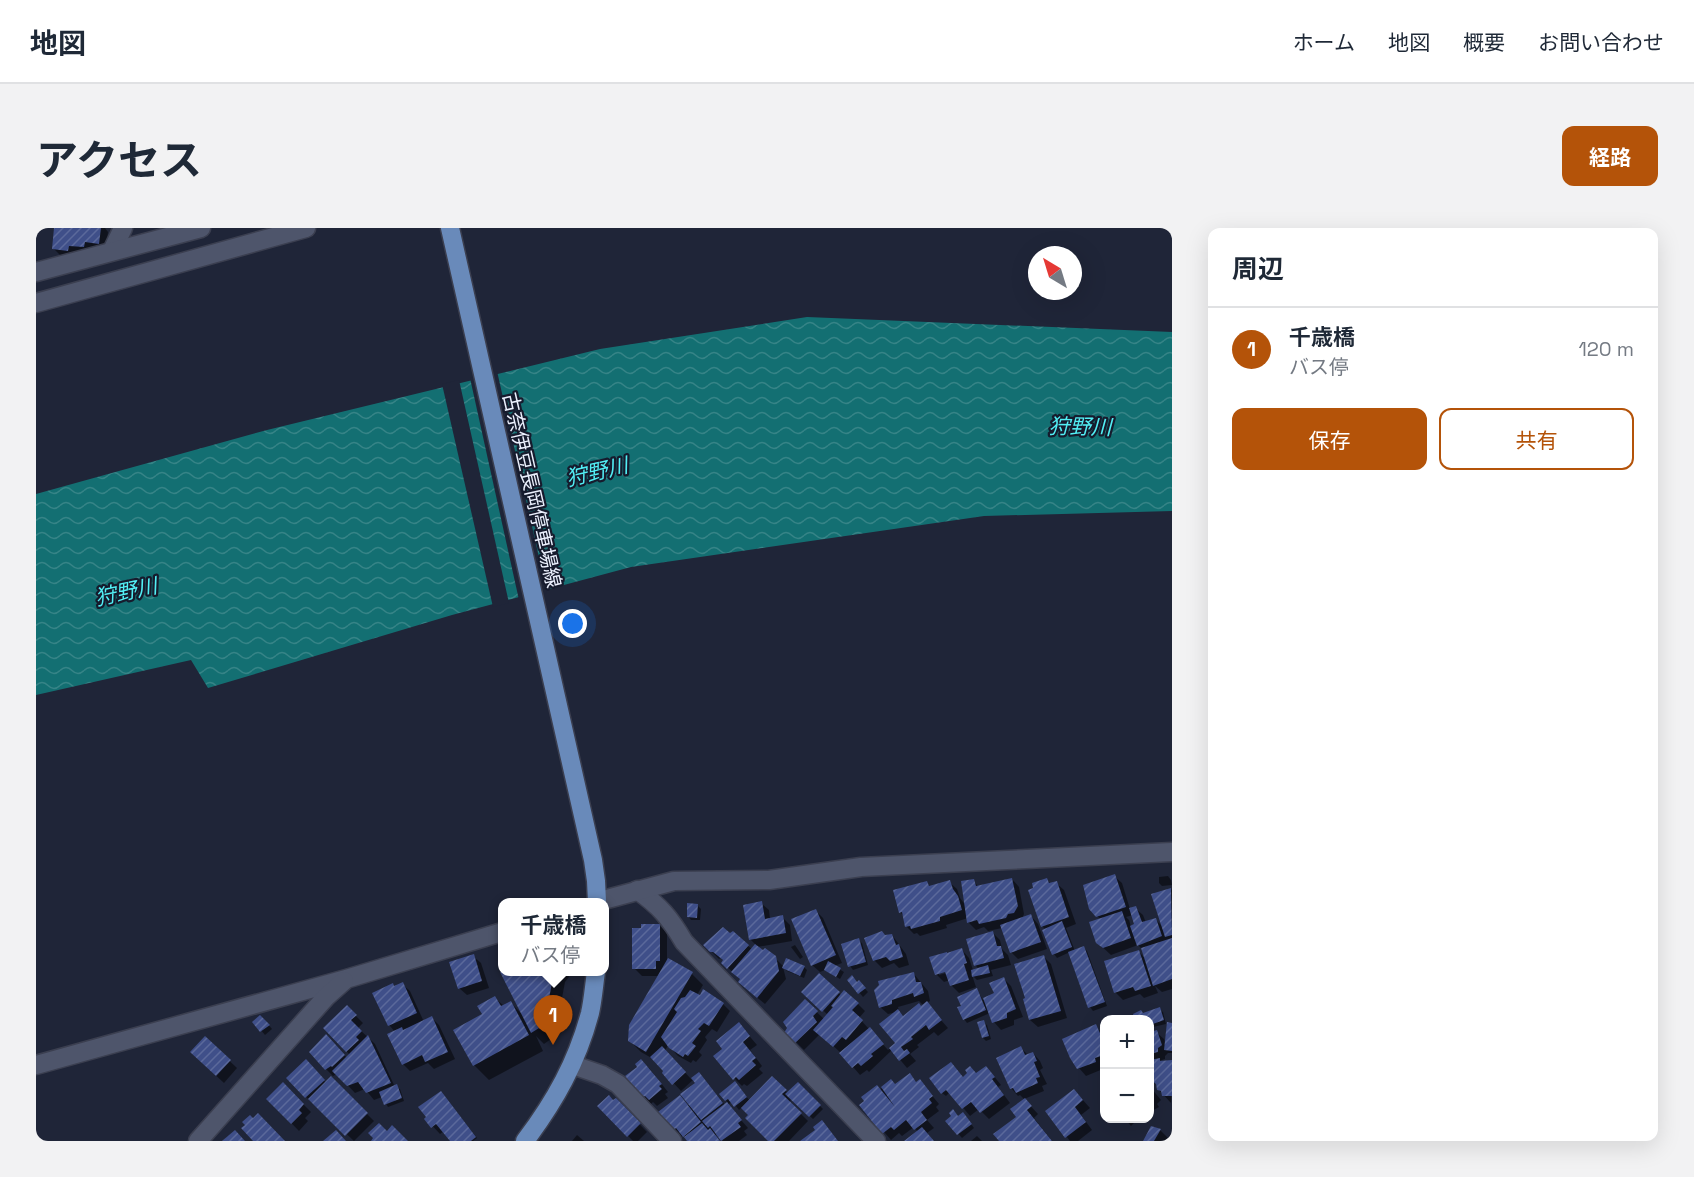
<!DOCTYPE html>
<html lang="ja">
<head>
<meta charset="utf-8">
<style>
  :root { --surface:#fff; --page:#f2f2f3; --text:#1f2937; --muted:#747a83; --line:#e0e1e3; --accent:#b45309 }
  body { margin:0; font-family:"Space Grotesk","Noto Sans JP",sans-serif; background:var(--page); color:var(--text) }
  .controls { position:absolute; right:18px; bottom:18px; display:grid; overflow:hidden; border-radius:12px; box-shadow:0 6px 24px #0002 }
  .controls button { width:54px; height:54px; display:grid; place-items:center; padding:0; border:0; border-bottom:2px solid var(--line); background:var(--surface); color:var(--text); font:30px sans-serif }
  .compass { position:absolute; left:992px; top:18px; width:54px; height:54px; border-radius:50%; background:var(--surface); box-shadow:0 6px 24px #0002; rotate:322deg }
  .you { position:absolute; left:537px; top:396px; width:21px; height:21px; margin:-15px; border:4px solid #fff; border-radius:50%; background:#1a73e8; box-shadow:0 0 0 9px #1a73e833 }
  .badge { display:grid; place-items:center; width:39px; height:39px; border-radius:50%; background:var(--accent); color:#fff; font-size:20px; font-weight:700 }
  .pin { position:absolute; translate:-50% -50px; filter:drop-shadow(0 2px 3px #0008) }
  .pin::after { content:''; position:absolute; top:32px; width:21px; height:18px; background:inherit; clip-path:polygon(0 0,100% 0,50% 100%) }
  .popup { position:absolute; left:462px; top:670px; width:111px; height:78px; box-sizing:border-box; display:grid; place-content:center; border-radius:12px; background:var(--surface); filter:drop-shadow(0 2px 4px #0005); font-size:20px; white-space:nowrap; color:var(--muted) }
  .popup b { font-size:22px; color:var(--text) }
  .popup::after { content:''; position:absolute; left:50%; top:100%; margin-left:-12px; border:12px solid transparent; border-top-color:var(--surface) }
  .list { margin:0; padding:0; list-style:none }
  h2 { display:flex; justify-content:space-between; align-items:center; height:78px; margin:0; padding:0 24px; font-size:26px }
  h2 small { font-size:20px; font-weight:400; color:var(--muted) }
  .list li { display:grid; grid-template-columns:39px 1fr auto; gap:18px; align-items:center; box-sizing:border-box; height:84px; padding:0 24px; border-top:2px solid var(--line) }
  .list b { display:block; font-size:22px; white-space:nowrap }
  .list p { margin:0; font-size:20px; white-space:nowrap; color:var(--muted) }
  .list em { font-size:20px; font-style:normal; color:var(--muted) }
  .actions { display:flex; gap:12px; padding:18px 24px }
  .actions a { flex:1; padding:14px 0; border:2px solid var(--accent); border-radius:12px; text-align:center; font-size:21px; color:var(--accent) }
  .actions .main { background:var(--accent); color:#fff }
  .map { position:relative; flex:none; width:1136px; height:913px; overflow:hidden; border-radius:12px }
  header { display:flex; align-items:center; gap:36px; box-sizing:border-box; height:84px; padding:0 30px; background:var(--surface); border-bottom:2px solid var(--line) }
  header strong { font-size:28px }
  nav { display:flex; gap:33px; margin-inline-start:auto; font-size:21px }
  .intro { display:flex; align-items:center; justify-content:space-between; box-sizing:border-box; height:144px; padding:0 36px }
  h1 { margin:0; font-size:42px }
  .button { padding:15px 27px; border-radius:12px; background:var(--accent); color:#fff; font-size:21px; font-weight:700 }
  main { display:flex; gap:36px; padding:0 36px }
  aside { flex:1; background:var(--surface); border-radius:12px; box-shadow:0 6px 24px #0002 }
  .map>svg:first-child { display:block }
  .water { fill:url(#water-waves) }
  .pier { fill:#1f2538 }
  .shadow { fill:#0007; fill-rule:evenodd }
  .building { fill:url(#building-hatch) }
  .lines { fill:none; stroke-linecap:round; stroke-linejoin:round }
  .minor-casing { stroke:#3b3f50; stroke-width:21 }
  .major-casing { stroke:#3b3f50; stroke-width:21 }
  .minor { stroke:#4e556b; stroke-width:18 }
  .major { stroke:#698aba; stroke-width:18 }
  .labels { text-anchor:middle; stroke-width:4.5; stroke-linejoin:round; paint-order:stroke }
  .street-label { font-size:20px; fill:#ecf1fe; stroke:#161b2d }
  .water-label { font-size:21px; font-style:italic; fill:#52eff5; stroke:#161b2d }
</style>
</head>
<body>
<header>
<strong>地図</strong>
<nav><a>ホーム</a><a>地図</a><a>概要</a><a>お問い合わせ</a></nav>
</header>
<div class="intro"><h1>アクセス</h1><a class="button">経路</a></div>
<main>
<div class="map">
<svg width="1136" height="913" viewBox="0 0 1136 913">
  <defs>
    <pattern id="water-waves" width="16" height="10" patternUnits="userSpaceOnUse" patternTransform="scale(1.5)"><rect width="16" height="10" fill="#136f72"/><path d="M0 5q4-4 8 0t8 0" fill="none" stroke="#368487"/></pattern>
    <pattern id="building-hatch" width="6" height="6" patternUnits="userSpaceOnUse" patternTransform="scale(1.5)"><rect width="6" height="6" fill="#3f4f89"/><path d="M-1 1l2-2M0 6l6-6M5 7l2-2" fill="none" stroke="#5b699b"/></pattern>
  </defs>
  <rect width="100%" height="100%" fill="#1f2538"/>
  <!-- water -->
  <path class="water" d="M771,89L1136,104V283L948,288L595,339L416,387L172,460L155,432L0,467V266L231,202L564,121Z"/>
  <!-- pier -->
  <g class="pier">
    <path d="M461,143L511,365L483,372L434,150Z"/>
    <path d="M423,152L473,375L457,379L406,156Z"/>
  </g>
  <!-- shadow -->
  <g class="shadow">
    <path d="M20,0H69L72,4L70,22L40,30L25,28L17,20Z"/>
    <path d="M1078,648L1086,655L1094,681L1099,680L1107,687L1110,695L1119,691L1128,700L1135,661L1136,662V761L1126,764L1119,758L1122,765L1108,770L1104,766L1087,772L1079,764L1102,723L1110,731L1107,722L1102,717L1075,727L1062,715L1065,692L1054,680ZM1097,687L1100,697L1095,699L1093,692L1090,689Z"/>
    <path d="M1132,648L1135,652L1136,657L1126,658L1123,655V649Z"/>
    <path d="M976,651L983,659L988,686L986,691L995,688L1002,696L1011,721L982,731L975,724L966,700L952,703L948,699L940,702L932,694V690L910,697L911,700L884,708L881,705L878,706L871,699L869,689L864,684L894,659L913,654L921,661L924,670L930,678L937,653L943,659Z"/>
    <path d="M1011,652L1015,656L1020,655L1028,662L1040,696L1030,700L1039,723L1048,720L1051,723L1071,778L1057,783L1054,779L1034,724L1021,730L1018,726L1008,702H1010L1006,698Z"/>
    <path d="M725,675L733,682L734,691L746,689L754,697L756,713L721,719L739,730L748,739H768L771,742L768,750L751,743L747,739L750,751L729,776L711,761L705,752L687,735L688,733L685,730L683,731L675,723L712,718L716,721L720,717L714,711Z"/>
    <path d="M661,677L665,681L664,692H655L652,688Z"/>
    <path d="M779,682L787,690L806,735L798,738L808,744L804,751L789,742L784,744L776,737Z"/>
    <path d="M623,697L631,705V736L656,746L667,757L661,767L687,776L694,783L681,804L676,801L669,809L671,812L663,824L666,827L660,834L657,832L655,835L642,828L632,817L629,823L656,852L663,846L689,877L692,875L685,866L699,855L714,873L736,850L752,865L762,856L787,881L777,891L756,871L753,874L772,893L753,913H734L714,887L706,879L703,882L696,873L692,877L712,900L708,903L711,907L703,913H687L681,905L679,908L684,913H652L648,907L646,909L638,902L625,885L653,877L661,855L658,851L645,863L628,845L629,843L619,832L605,824L593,812L624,748H606L598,740Z"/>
    <path d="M957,705L964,712L966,721L972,727L975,737L955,742L957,748L941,752L936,747L940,759L923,765L915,757L914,752L908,754L900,746L926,722L933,730L937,742L943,741L939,737ZM917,743L903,747V744Z"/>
    <path d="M856,707L870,726L873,737L863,740L858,735L846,740L838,732L850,709Z"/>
    <path d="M822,712L826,715L832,737L817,742L814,738Z"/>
    <path d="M759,717L767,729L764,731L755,719Z"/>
    <path d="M437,728L445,735L453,760L431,767L423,760Z"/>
    <path d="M1007,728L1015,736L1031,790L1002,799L994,792L989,772L991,771Z"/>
    <path d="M466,744H531L533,749L529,754L519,808L508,816L500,808L507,823L453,852L438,837L448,787L459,770L468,778L475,775L488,788Z"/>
    <path d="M877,745L892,763L894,773L890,775L912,800L902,808L898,804L881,817L883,819L874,826L880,833L871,840L856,822L833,844L831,842L824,847L805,825L784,806L768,822L750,804L769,773L788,791L792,787L775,771L783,747L806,768L822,776L829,783L823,790L852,822L861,816V784L852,786L844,779ZM883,773L888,778L868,789L863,783L862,779Z"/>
    <path d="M968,751L975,758L987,789L978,792V797L965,802L958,794L954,785L931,795L928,791L941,762L947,772L960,766Z"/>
    <path d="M813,752L821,755L823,754L832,764L827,769Z"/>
    <path d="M366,756L374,763L388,794L396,790L403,797L419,831L398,841L392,835L374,843L367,836L359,804L354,798L338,765Z"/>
    <path d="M311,779L327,795L322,800L339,816L359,859L364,861L368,873L352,879L346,869L338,872L329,861L319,865L301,846L297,848L290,841L297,815L311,830L314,827L289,800Z"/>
    <path d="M1123,781L1127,784L1130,796L1117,799L1114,803V792L1107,786Z"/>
    <path d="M218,794L232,796L236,801L229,807Z"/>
    <path d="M947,794L951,797L955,811L950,813L947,810Z"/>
    <path d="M1136,796V825H1132L1129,828V831L1123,833V835L1136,833L1135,875L1122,861L1115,835H1114V806L1120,804L1128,811L1130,817Z"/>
    <path d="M1060,798L1068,808V837L1065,838L1067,841L1050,848L1043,840Z"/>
    <path d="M710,804L721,817L714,822L726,838L723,841L727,845L711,858L708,856L706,858L698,850L688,821Z"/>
    <path d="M169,810L201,840L188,855L163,832Z"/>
    <path d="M985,820L992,827L997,825L1004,833L1007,840L1004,842L1011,856L1006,858L1008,863L988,871L984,867L982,868L975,860Z"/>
    <path d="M270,833L290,855L295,850L338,893L318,913L278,875L277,876L252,850Z"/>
    <path d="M918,839L927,851L940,847H957L965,857L962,859L974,875L953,891L943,881L934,888L914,864L910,868L906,865Z"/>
    <path d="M613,840L632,864L629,866L632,870L621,878L617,874L615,876L608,869Z"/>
    <path d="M873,847L881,855L884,853L903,876L900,879L903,883L891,892L898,900L891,905L897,913H870L882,904L878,899L866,908L863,905L855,912L825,877L855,853L860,858Z"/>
    <path d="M1068,849V858L1065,852Z"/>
    <path d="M1114,854L1117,859L1115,860L1125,872L1121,876L1123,879L1114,884Z"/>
    <path d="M247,856L275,884L269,890L272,893L263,903L232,871Z"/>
    <path d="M1038,862L1054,880L1045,887L1056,902L1042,913H1034L1011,883Z"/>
    <path d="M405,865L441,910L437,913H416L408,903L404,906L390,891Z"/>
    <path d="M580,872L611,904L602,913H597L563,878Z"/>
    <path d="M989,872L1002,886L998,890L1016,913H965L982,889Z"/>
    <path d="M922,889H930L938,900L926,910L911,893Z"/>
    <path d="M1088,890H1103L1095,898Z"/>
    <path d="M1124,902L1132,910L1136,904V913H1109Z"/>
    <path d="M541,907L548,913H536Z"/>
    <path d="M941,908L946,913H935Z"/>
  </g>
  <!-- building -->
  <g class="building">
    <path d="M18,0H65L63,16L49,14L48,19L33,18L32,23L16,21Z"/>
    <path d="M1079,646L1090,679L1060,689L1053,681L1047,657Z"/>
    <path d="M976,650L982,678L978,685L972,686L970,690L943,696L941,692L931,695L925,653L938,651L940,658Z"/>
    <path d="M1011,650L1013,655L1021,653L1033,689L1005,699L992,662L997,660L996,655Z"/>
    <path d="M914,652L917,661L922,668L926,682L904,689V693L875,701L874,698L869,699L866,684L863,685L857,662L891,653L893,658Z"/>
    <path d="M1135,660L1136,707L1129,709L1115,666Z"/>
    <path d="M726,673L729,691L747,687L750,705L713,712L707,677Z"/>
    <path d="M651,675L662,676L661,690L651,689Z"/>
    <path d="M1100,678L1106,694L1120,690L1126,708L1101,718L1094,698L1098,696L1093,680Z"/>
    <path d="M780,681L800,727L775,738L755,691Z"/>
    <path d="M1086,683L1095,710L1067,720L1060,715L1053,694Z"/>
    <path d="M995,686L1005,714L974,725L964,697Z"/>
    <path d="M1026,693L1036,719L1016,727L1006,702Z"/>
    <path d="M605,696H624V733H620V741H596V700H605Z"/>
    <path d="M687,699L694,705L697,703L713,717L691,741L685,735L687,732L677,724H674L667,717Z"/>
    <path d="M846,703L849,707L856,706L860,717L863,716L867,729L854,733L850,729L837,733L828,710Z"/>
    <path d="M957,703L961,718H965L968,730L938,738L930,711Z"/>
    <path d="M823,710L830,734L812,739L805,716Z"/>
    <path d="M1136,710V751L1117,758L1105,720Z"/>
    <path d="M719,716L727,722L729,720L740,728L743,743L721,770L702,754L704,751L695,744Z"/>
    <path d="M1048,718L1069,774L1052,780L1032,724Z"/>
    <path d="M926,720L931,735L928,736L933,752L914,758L909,744L899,747L893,729L911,724V725Z"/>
    <path d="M1103,722L1115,758L1099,763L1097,759L1078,765L1068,733Z"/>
    <path d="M438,726L446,753L422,761L413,734Z"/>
    <path d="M1008,727L1025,783L993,792L987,771L989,770L978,736Z"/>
    <path d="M632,730L657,744L610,824L592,813L593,797Z"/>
    <path d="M750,730L769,738L764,748L746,740Z"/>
    <path d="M792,733L805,740L800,749L788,742Z"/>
    <path d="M952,737L954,745L936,749L935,742Z"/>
    <path d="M464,744H518L508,797L495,805Z"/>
    <path d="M878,744L880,754H885L888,765L878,769L877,765L856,772V776L843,780L838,762L843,757L842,753Z"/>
    <path d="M783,745L804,764L786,784L765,764Z"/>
    <path d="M816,747L821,754L823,752L830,760L822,766L811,752Z"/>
    <path d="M968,749L980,781L971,785V790L956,795L947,770L958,765L953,755Z"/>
    <path d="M367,754L381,785L352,798L336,765L357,755L358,758Z"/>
    <path d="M941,760L950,782L927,792L921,779L925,778L921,769Z"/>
    <path d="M667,761L688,775L673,798L668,795L662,801L665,803L656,815L660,818L652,828L649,826L647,829L633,820L625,809L641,784L638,781L645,770L649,769L654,762L664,767Z"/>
    <path d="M808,762L823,775L816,782L827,792L810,812L806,809L797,819L777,802L797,779L795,778Z"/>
    <path d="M459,768L465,778L475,773L493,807L437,838L417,802L446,786L441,778Z"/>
    <path d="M769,771L782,783L777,788L781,794L759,815L748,805L751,800L747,794Z"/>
    <path d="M891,773L906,792L893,802L890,797L875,809L877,811L865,819L868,823L871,821L874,825L863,833L853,820L859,815L843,796L862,781L867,788L883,775L885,778Z"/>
    <path d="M311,777L321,787L315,792L326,803L320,809L323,812L310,824L287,800Z"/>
    <path d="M1124,779L1128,792L1114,797V792H1099L1097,786L1105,782L1107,785Z"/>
    <path d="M224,787L234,797L224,804L216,794Z"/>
    <path d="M396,788L412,824L389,834L386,827L366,837L351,806L366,799L367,802Z"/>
    <path d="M948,792L953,808L946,810L941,794Z"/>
    <path d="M703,794L714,808L707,814L720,830L716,833L720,837L703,852L700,849L697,852L677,828L686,821L680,813Z"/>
    <path d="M1131,794L1136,795V823L1128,822Z"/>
    <path d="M1060,796L1067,812L1064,818L1068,827L1059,830L1060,834L1041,841L1034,830L1026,811Z"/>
    <path d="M834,799L848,816L835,826L837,828L825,838L822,835L816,840L803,825Z"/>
    <path d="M1121,802L1126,817L1122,820V824L1114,826V804Z"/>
    <path d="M290,806L309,827L296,839L295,838L289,842L273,824Z"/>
    <path d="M332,807L355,855L330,865L322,854L311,858L296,843Z"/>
    <path d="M169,808L195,832L180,848L154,824Z"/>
    <path d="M626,818L650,844L636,857L626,845L627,843L614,829Z"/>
    <path d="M985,818L989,827L997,824L1001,833L998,834L1004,849L1000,850L1002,855L980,865L977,860L974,861L960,830Z"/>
    <path d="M1124,830V833L1136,832V868H1126L1125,863L1121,862L1120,856L1115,852L1114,832Z"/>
    <path d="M270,831L289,852L269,870L250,850Z"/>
    <path d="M605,831L626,856L623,858L626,861L613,872L609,868L606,870L589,848L601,839L599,836Z"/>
    <path d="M915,834L927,849L931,845L929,842L934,838L940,845L950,838L959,849L956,851L968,867L944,885L935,874L926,881L910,862L905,866L893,850Z"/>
    <path d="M663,844L687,875L665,892L644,866L659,855L655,850Z"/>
    <path d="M874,845L880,854L884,851L897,868L893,871L896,875L885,884L891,892L878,902L870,892L858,902L855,899L846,906L823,877L828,873L825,869L841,857L859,879L845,859L855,851L859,856Z"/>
    <path d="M295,848L332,885L309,908L272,871Z"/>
    <path d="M736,848L751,862L746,866L766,885L738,913H732L709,890L712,887L705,880Z"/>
    <path d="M699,853L711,869L698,879L692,871L689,873L683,866Z"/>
    <path d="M247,854L268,876L263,882L266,885L255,896L230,871Z"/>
    <path d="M762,854L785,877L773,889L749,866Z"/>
    <path d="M361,856L366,870L348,877L343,864Z"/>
    <path d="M1038,861L1047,872L1039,879L1050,894L1029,910L1009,883Z"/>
    <path d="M405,863L440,909L435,913H414L400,896L395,900L388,891L390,889L382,879Z"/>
    <path d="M573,867L577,872L580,870L605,895L591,909L561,878Z"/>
    <path d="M644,867L665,894L647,909L640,900L637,903L622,884Z"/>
    <path d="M989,870L996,878L991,882L1016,913H963L957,906L980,889L974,881Z"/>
    <path d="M691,874L706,892L702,895L705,899L685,913L674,898L672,900L666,893Z"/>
    <path d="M917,881L922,888L927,884L936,896L921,907L909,893L915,888L913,885Z"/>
    <path d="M222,885L249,913H217L205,900L209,897L206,894L214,887L217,890Z"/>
    <path d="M786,892L802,913H764L779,902L777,899Z"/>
    <path d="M343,895L351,903L356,897L372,913H335L337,910L332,905Z"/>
    <path d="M666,895L672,902L674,900L684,913H651L648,909Z"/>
    <path d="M1115,898L1125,901L1118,913H1107Z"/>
    <path d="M886,899L898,913H868Z"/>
    <path d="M199,902L209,913H186Z"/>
    <path d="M300,902L310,913H287Z"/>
  </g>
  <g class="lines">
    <defs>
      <g id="minor">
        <path d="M76,23L87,0"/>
        <path d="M0,44L165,0"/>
        <path d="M0,75L270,0"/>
        <path d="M601,662C624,678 634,690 648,714L840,913"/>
        <path d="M560,674L638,653L733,652L825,639L1136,624"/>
        <path d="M0,837L310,751L466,704"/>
        <path d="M537,837L566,847L582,856L636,913"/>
        <path d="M162,913L290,769L308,753"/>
      </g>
      <g id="major">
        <path d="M414,0L557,632L560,653L561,674"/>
        <path d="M489,913C519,873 541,834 554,785C557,772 558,757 560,744"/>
      </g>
    </defs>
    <!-- minor casing -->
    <use href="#minor" class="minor-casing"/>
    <!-- major casing -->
    <use href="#major" class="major-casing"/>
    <!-- minor -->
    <use href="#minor" class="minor"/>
    <!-- major -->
    <use href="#major" class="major"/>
  </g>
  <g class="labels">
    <!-- street labels -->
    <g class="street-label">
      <text transform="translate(496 262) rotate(77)" y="7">古奈伊豆長岡停車場線</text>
    </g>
    <!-- water labels -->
    <g class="water-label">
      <text transform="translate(1044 199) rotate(1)" y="7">狩野川</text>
      <text transform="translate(561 244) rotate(-13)" y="7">狩野川</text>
      <text transform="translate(90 364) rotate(-12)" y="7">狩野川</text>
    </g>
  </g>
</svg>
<div class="controls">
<button>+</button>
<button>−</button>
</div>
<svg class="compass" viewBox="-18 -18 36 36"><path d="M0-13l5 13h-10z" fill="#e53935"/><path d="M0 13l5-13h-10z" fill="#747a83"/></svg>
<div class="you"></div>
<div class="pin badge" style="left:517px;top:817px">1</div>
<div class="popup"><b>千歳橋</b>バス停</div>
</div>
<aside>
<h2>周辺<small></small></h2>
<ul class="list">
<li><span class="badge">1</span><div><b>千歳橋</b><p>バス停</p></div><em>120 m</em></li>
</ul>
<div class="actions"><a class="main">保存</a><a>共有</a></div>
</aside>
</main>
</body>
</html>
